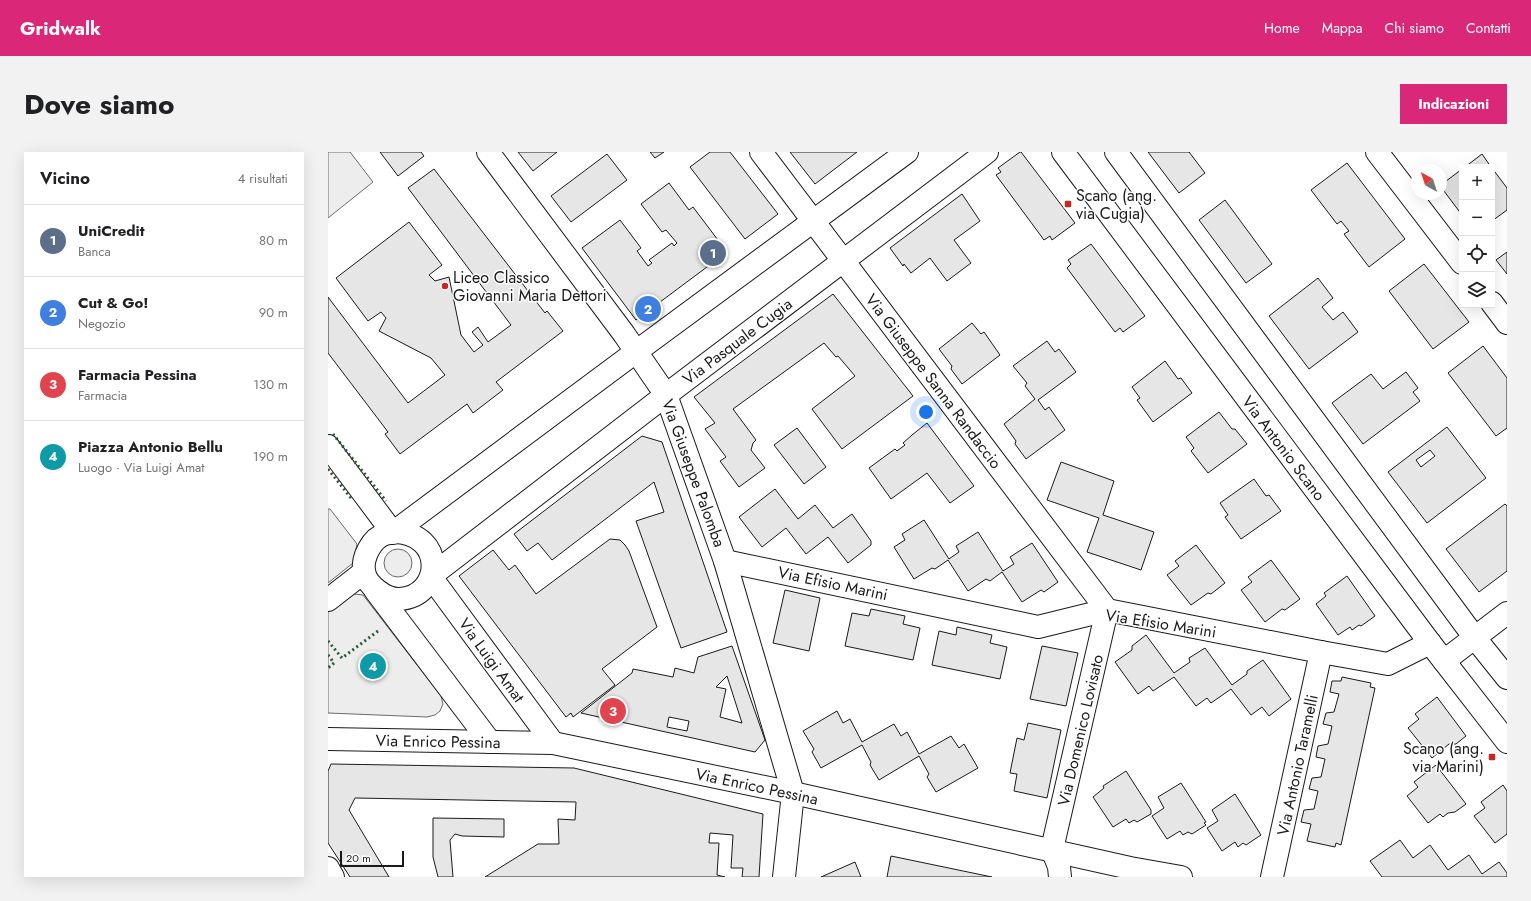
<!DOCTYPE html>
<html lang="it">
<head>
<meta charset="utf-8">
<style>
  :root { --surface:#fff; --page:#f2f2f2; --text:#202124; --muted:#757577; --line:#e0e0e0; --accent:#db2777 }
  body { margin:0; font-family:Jost,sans-serif; background:var(--page); color:var(--text) }
  .controls { position:absolute; right:12px; top:12px; display:grid; overflow:hidden; border-radius:0px; box-shadow:0 4px 16px #0002 }
  .controls button { width:36px; height:36px; display:grid; place-items:center; padding:0; border:0; border-bottom:1px solid var(--line); background:var(--surface); color:var(--text); font:20px sans-serif }
  .compass { position:absolute; left:1083px; top:12px; width:36px; height:36px; border-radius:50%; background:var(--surface); box-shadow:0 4px 16px #0002; rotate:321deg }
  .scale { position:absolute; left:12px; bottom:10px; width:64px; box-sizing:border-box; padding-left:4px; border:2px solid #1a1a1a; border-top:0; font-size:11px; line-height:14px; white-space:nowrap; color:#1a1a1a; -webkit-text-stroke:3px #fff; paint-order:stroke }
  .you { position:absolute; left:598px; top:260px; width:14px; height:14px; margin:-10px; border:3px solid #fff; border-radius:50%; background:#1a73e8; box-shadow:0 0 0 6px #1a73e833 }
  .badge { display:grid; place-items:center; width:26px; height:26px; border-radius:50%; background:var(--accent); color:#fff; font-size:13px; font-weight:700 }
  .pin { position:absolute; translate:-50% -50%; border:2px solid #fff; box-shadow:0 1px 4px #0006 }
  .list { margin:0; padding:0; list-style:none }
  h2 { display:flex; justify-content:space-between; align-items:center; height:52px; margin:0; padding:0 16px; font-size:17px }
  h2 small { font-size:13px; font-weight:400; color:var(--muted) }
  .list li { display:grid; grid-template-columns:26px 1fr auto; gap:12px; align-items:center; box-sizing:border-box; height:72px; padding:0 16px; border-top:1px solid var(--line) }
  .list b { display:block; font-size:15px; white-space:nowrap }
  .list p { margin:0; font-size:13px; white-space:nowrap; color:var(--muted) }
  .list em { font-size:13px; font-style:normal; color:var(--muted) }
  .icon { flex:none; width:22px; height:22px; fill:none; stroke:currentColor; stroke-width:2; stroke-linecap:round; stroke-linejoin:round }
  .map { position:relative; flex:none; width:1179px; height:725px; overflow:hidden; border-radius:0px }
  header { display:flex; align-items:center; gap:24px; box-sizing:border-box; height:56px; padding:0 20px; background:var(--accent); color:#fff }
  header strong { font-size:19px }
  nav { display:flex; gap:22px; margin-inline-start:auto; font-size:14px }
  .intro { display:flex; align-items:center; justify-content:space-between; box-sizing:border-box; height:96px; padding:0 24px }
  h1 { margin:0; font-size:28px }
  .button { padding:10px 18px; border-radius:0px; background:var(--accent); color:#fff; font-size:14px; font-weight:700 }
  main { display:flex; gap:24px; padding:0 24px }
  aside { flex:1; background:var(--surface); border-radius:0px; box-shadow:0 4px 16px #0002 }
  .map>svg:first-child { display:block }
  .built { fill:#ededed; stroke:#6a6a6a }
  .building { fill:#e6e6e6; stroke:#1a1a1a; fill-rule:evenodd }
  .lines { fill:none; stroke-linecap:round; stroke-linejoin:round }
  .minor-casing { stroke:#1a1a1a; stroke-width:24 }
  .minor { stroke:#fff; stroke-width:22 }
  .hedge { stroke:#2b5a34; stroke-width:3; stroke-dasharray:2 3; stroke-linecap:butt }
  .poi-dot { fill:#c62828; stroke:#fff; stroke-width:1.5 }
  .labels { text-anchor:middle; stroke-width:3; stroke-linejoin:round; paint-order:stroke }
  .poi-label { font-size:16px; fill:#1a1a1a; stroke:#fff; text-anchor:start }
  .street-label { font-size:16px; fill:#1a1a1a; stroke:#fff }
</style>
</head>
<body>
<header>
<strong>Gridwalk</strong>
<nav><a>Home</a><a>Mappa</a><a>Chi siamo</a><a>Contatti</a></nav>
</header>
<div class="intro"><h1>Dove siamo</h1><a class="button">Indicazioni</a></div>
<main>
<aside>
<h2>Vicino<small>4 risultati</small></h2>
<ul class="list">
<li><span class="badge" style="background:#5c6f8a">1</span><div><b>UniCredit</b><p>Banca</p></div><em>80 m</em></li>
<li><span class="badge" style="background:#3f7fe0">2</span><div><b>Cut &amp; Go!</b><p>Negozio</p></div><em>90 m</em></li>
<li><span class="badge" style="background:#e0444e">3</span><div><b>Farmacia Pessina</b><p>Farmacia</p></div><em>130 m</em></li>
<li><span class="badge" style="background:#0f9aa8">4</span><div><b>Piazza Antonio Bellu</b><p>Luogo · Via Luigi Amat</p></div><em>190 m</em></li>
</ul>
</aside>
<div class="map">
<svg width="1179" height="725" viewBox="0 0 1179 725">
  <rect width="100%" height="100%" fill="#fff"/>
  <!-- built -->
  <g class="built">
    <path d="M0,0H22L45,30L0,66Z"/>
    <path d="M0,357H2L29,392L25,411L0,431Z"/>
    <circle cx="70" cy="411" r="14"/>
    <path d="M26,442L35,443L113,544L115,552L112,559L107,563L99,565L0,561V460Z"/>
  </g>
  <!-- building -->
  <g class="building">
    <path d="M52,0H93L96,4L70,24Z"/>
    <path d="M190,0H229L205,19Z"/>
    <path d="M322,0H336L327,6Z"/>
    <path d="M382,0H402L450,62L417,87L362,15Z"/>
    <path d="M462,0H529L487,32Z"/>
    <path d="M692,0H693L747,71L724,88L722,84L716,88L668,23L673,20L670,16Z"/>
    <path d="M820,0H861L877,21L851,41Z"/>
    <path d="M279,2L299,28L243,70L223,44Z"/>
    <path d="M1154,2L1163,15H1137Z"/>
    <path d="M1019,11L1077,87L1041,115L1016,82L1021,79L1013,69L1009,72L983,38Z"/>
    <path d="M1164,16L1179,36V58L1164,69Z"/>
    <path d="M106,17L217,161L219,159L235,179L168,230L175,238L145,261L139,252L72,302L57,282L60,280L0,201V145L80,251L117,223L103,206L51,179L58,166L53,160L40,169L8,126L81,70L114,113L101,123L107,129L121,125L133,183L146,200L155,193L144,180L150,175L160,190L183,173L80,36Z"/>
    <path d="M1134,17V63L1113,35V33Z"/>
    <path d="M341,31L361,58L365,55L399,100L308,168L254,96L292,68L313,96L309,99L320,114L324,111L321,108L344,91L346,94L349,91L338,78L334,80L313,52Z"/>
    <path d="M634,42L652,69L626,88L643,111L619,129L602,106L583,121L576,112L575,114L562,96Z"/>
    <path d="M897,48L944,112L918,131L871,68Z"/>
    <path d="M763,92L817,164L795,180L792,176L787,180L739,116L743,112L740,108Z"/>
    <path d="M1179,100V122L1168,108Z"/>
    <path d="M1096,112L1141,170L1105,197L1061,139Z"/>
    <path d="M990,126L1005,146L994,155L1005,168L1015,160L1030,180L981,217L941,164Z"/>
    <path d="M505,142L585,244L514,297L484,257L527,224L510,204L508,205L496,191L405,257L428,288L425,291L423,298L437,316L411,335L392,309L398,305L377,277L387,271L366,245Z"/>
    <path d="M644,171L653,182L656,180L672,203L634,232L623,217L624,214L611,197Z"/>
    <path d="M719,189L727,200L731,197L748,220L710,248L717,258L721,255L737,278L698,307L687,292L688,289L676,272L707,247L697,234L699,231L685,214Z"/>
    <path d="M1155,194L1179,226V276L1168,284L1120,221Z"/>
    <path d="M837,209L850,227L853,226L864,241L825,270L809,248L812,246L804,235Z"/>
    <path d="M1078,220L1090,236L1085,240L1092,249L1035,292L1004,251L1043,222L1055,237Z"/>
    <path d="M891,260L904,277H907L919,292L880,321L863,299L866,296L858,285Z"/>
    <path d="M599,271L646,334L622,351L599,321L563,347L541,316L567,297L569,299L577,293L575,291L584,283Z"/>
    <path d="M1119,275L1158,326L1099,371L1060,320ZM1102,298L1107,304L1093,315L1088,308Z"/>
    <path d="M469,276L498,315L476,332L446,293Z"/>
    <path d="M314,284L334,290L399,480L353,496L308,369L336,360L326,330L224,408L210,391L199,399L186,382Z"/>
    <path d="M733,310L786,329L775,363L826,380L813,418L759,400L771,366L719,348Z"/>
    <path d="M926,327L938,344L941,343L953,359L913,387L897,365L900,363L892,351Z"/>
    <path d="M447,337L470,367L487,353L505,376L524,362L543,389V393L520,411L500,385L478,402L458,376L434,395L411,365Z"/>
    <path d="M1177,352L1179,354V419L1151,440L1118,397Z"/>
    <path d="M596,368L621,407L631,400L628,394L650,380L675,419L686,412L682,405L704,391L730,430L716,440L713,438L694,450L674,420L662,429L658,427L640,439L620,408L607,417L604,416L586,427L566,395L577,388L574,382Z"/>
    <path d="M282,387L292,388L297,393L301,399L329,475L274,517L287,533L245,565L243,561L238,565L131,424L165,398L181,418L187,413L208,442Z"/>
    <path d="M868,393L897,431L883,442L880,441L863,453L839,423L851,414L847,409Z"/>
    <path d="M943,408L972,447L957,458L954,457L937,470L913,438L924,430L920,425Z"/>
    <path d="M1019,424L1047,464L1033,474L1031,473L1024,478L1022,475L1010,483L988,452L998,444L996,441Z"/>
    <path d="M457,438L492,446L481,499L445,491Z"/>
    <path d="M543,457L577,464L575,472L592,476L585,508L517,494L524,461L541,464Z"/>
    <path d="M629,475L664,483L662,491L679,495L672,527L604,513L611,479L628,483Z"/>
    <path d="M818,483L846,521L862,510L861,506L877,496L904,533L919,522V519L935,508L963,547L941,564L934,555L923,563L903,537L883,551L879,546L868,554L846,525L825,539L821,534L810,542L787,510L804,498V494Z"/>
    <path d="M404,494L437,588L427,600L253,561L304,521L305,517L345,525L347,516L366,521L370,505ZM399,524L414,571L392,565L398,537L388,535ZM341,565L361,569L359,579L339,575Z"/>
    <path d="M714,494L750,501L738,554L702,547Z"/>
    <path d="M1014,525L1043,531L1042,535L1047,536L1013,693L1008,691L1007,695L979,689L983,672L973,670L976,658L986,657L990,639L981,637L984,626L993,625L997,607L988,605L990,594L1000,592L1004,574L995,572L998,561L1006,560L1011,542L1002,540L1004,529H1013Z"/>
    <path d="M1109,545L1138,584L1128,592H1121L1104,606L1080,576L1091,567L1087,562Z"/>
    <path d="M509,559L515,571L522,567L534,590L566,572L573,584L579,580L591,602L623,584L631,596L636,592L650,616L608,640L599,625L601,622L591,604L551,628L542,613L543,610L534,593L493,616L484,600L486,597L475,579Z"/>
    <path d="M700,571L733,578L719,646L686,639L689,622L682,621L689,586L696,588Z"/>
    <path d="M3,612L246,616L435,662L431,725H414L415,716H403L405,683L382,681L381,691H391L389,723L397,725H157L210,692H231L230,667L247,668L248,650L27,646L21,658L61,725H22L0,691V619Z"/>
    <path d="M1108,613L1138,652L1127,660L1120,661L1115,665L1112,662L1100,671L1079,644L1090,635L1086,630Z"/>
    <path d="M798,619L823,658V662L809,670L806,668L801,671L798,667L785,675L765,645L776,636L775,634Z"/>
    <path d="M853,631L878,670L876,671L878,673L864,682L860,680L855,683L852,679L839,687L824,664L836,656L830,645Z"/>
    <path d="M1175,633L1179,639V682L1167,691L1146,664L1157,656L1153,650Z"/>
    <path d="M907,642L933,683L918,693L915,691L910,695L907,690L894,699L879,676L890,669L884,658Z"/>
    <path d="M105,666L176,667V685L134,684L127,682L122,688L125,725H110L105,705Z"/>
    <path d="M1072,688L1085,706L1102,693L1120,718L1141,703L1154,722L1171,710L1179,721V725H1054L1042,709Z"/>
    <path d="M563,704L664,725H559Z"/>
    <path d="M527,710L533,725H493Z"/>
  </g>
  <g class="lines">
    <defs>
      <g id="minor">
        <path d="M160,0L296,182L338,243L397,409L465,641L456,725"/>
        <path d="M433,0L779,458"/>
        <path d="M735,0L1102,491L1179,590"/>
        <path d="M788,0L1147,486L1179,526"/>
        <path d="M1049,0L1134,111"/>
        <path d="M1164,151L1179,171"/>
        <path d="M0,294L65,381"/>
        <path d="M66,380L309,199L579,0"/>
        <path d="M66,380C118,381 115,444 72,447C58,448 38,433 36,419C34,405 44,386 57,382C60,381 64,381 66,380Z"/>
        <path d="M397,409L710,475L779,458L993,500L1060,512L1102,491"/>
        <path d="M104,423L338,243L659,0"/>
        <path d="M103,425L225,591"/>
        <path d="M47,438L162,590"/>
        <path d="M0,448L36,420"/>
        <path d="M1116,509L1179,461"/>
        <path d="M0,587L225,591L465,641L802,716L853,725"/>
        <path d="M0,716L5,725"/>
        <path d="M732,725L731,715L724,697L779,458"/>
        <path d="M944,725L993,500"/>
      </g>
    </defs>
    <!-- minor casing -->
    <use href="#minor" class="minor-casing"/>
    <!-- minor -->
    <use href="#minor" class="minor"/>
    <!-- hedge -->
    <g class="hedge">
      <path d="M5,282L58,349"/>
      <path d="M0,317L23,346"/>
      <path d="M0,489L14,506L50,479"/>
      <path d="M0,503L6,511L0,516"/>
    </g>
  </g>
  <!-- markers -->
  <g class="poi-dot">
    <rect x="736" y="48" width="8" height="8" rx="2"/>
    <circle cx="117" cy="134" r="4"/>
    <rect x="1160" y="601" width="8" height="8" rx="2"/>
  </g>
  <g class="labels">
    <!-- poi labels -->
    <g class="poi-label">
      <text x="748" y="49">Scano (ang.<tspan x="748" dy="18">via Cugia)</tspan></text>
      <text x="125" y="131">Liceo Classico<tspan x="125" dy="18">Giovanni Maria Dettori</tspan></text>
      <text x="1156" y="602" text-anchor="end">Scano (ang.<tspan x="1156" dy="18">via Marini)</tspan></text>
    </g>
    <!-- street labels -->
    <g class="street-label">
      <text transform="translate(409 189) rotate(-37)" y="6">Via Pasquale Cugia</text>
      <text transform="translate(606 229) rotate(53)" y="6">Via Giuseppe Sanna Randaccio</text>
      <text transform="translate(956 296) rotate(53)" y="6">Via Antonio Scano</text>
      <text transform="translate(366 321) rotate(70)" y="6">Via Giuseppe Palomba</text>
      <text transform="translate(505 431) rotate(12)" y="6">Via Efisio Marini</text>
      <text transform="translate(833 471) rotate(9)" y="6">Via Efisio Marini</text>
      <text transform="translate(164 508) rotate(54)" y="6">Via Luigi Amat</text>
      <text transform="translate(752 578) rotate(-77)" y="6">Via Domenico Lovisato</text>
      <text transform="translate(110 589) rotate(1)" y="6">Via Enrico Pessina</text>
      <text transform="translate(969 613) rotate(-78)" y="6">Via Antonio Taramelli</text>
      <text transform="translate(429 634) rotate(12)" y="6">Via Enrico Pessina</text>
    </g>
  </g>
</svg>
<div class="controls">
<button>+</button>
<button>−</button>
<button><svg class="icon" aria-label="locate" viewBox="0 0 24 24"><circle cx="12" cy="12" r="6"/><path d="M12 2v4M12 18v4M2 12h4M18 12h4"/></svg></button>
<button><svg class="icon" aria-label="layers" viewBox="0 0 24 24"><path d="M12 4l9 5-9 5-9-5zM3 14l9 5 9-5"/></svg></button>
</div>
<svg class="compass" viewBox="-18 -18 36 36"><path d="M0-13l5 13h-10z" fill="#e53935"/><path d="M0 13l5-13h-10z" fill="#757577"/></svg>
<div class="scale">20 m</div>
<div class="you"></div>
<div class="pin badge" style="left:385px;top:101px;background:#5c6f8a">1</div>
<div class="pin badge" style="left:320px;top:157px;background:#3f7fe0">2</div>
<div class="pin badge" style="left:285px;top:559px;background:#e0444e">3</div>
<div class="pin badge" style="left:45px;top:514px;background:#0f9aa8">4</div>
</div>
</main>
</body>
</html>
